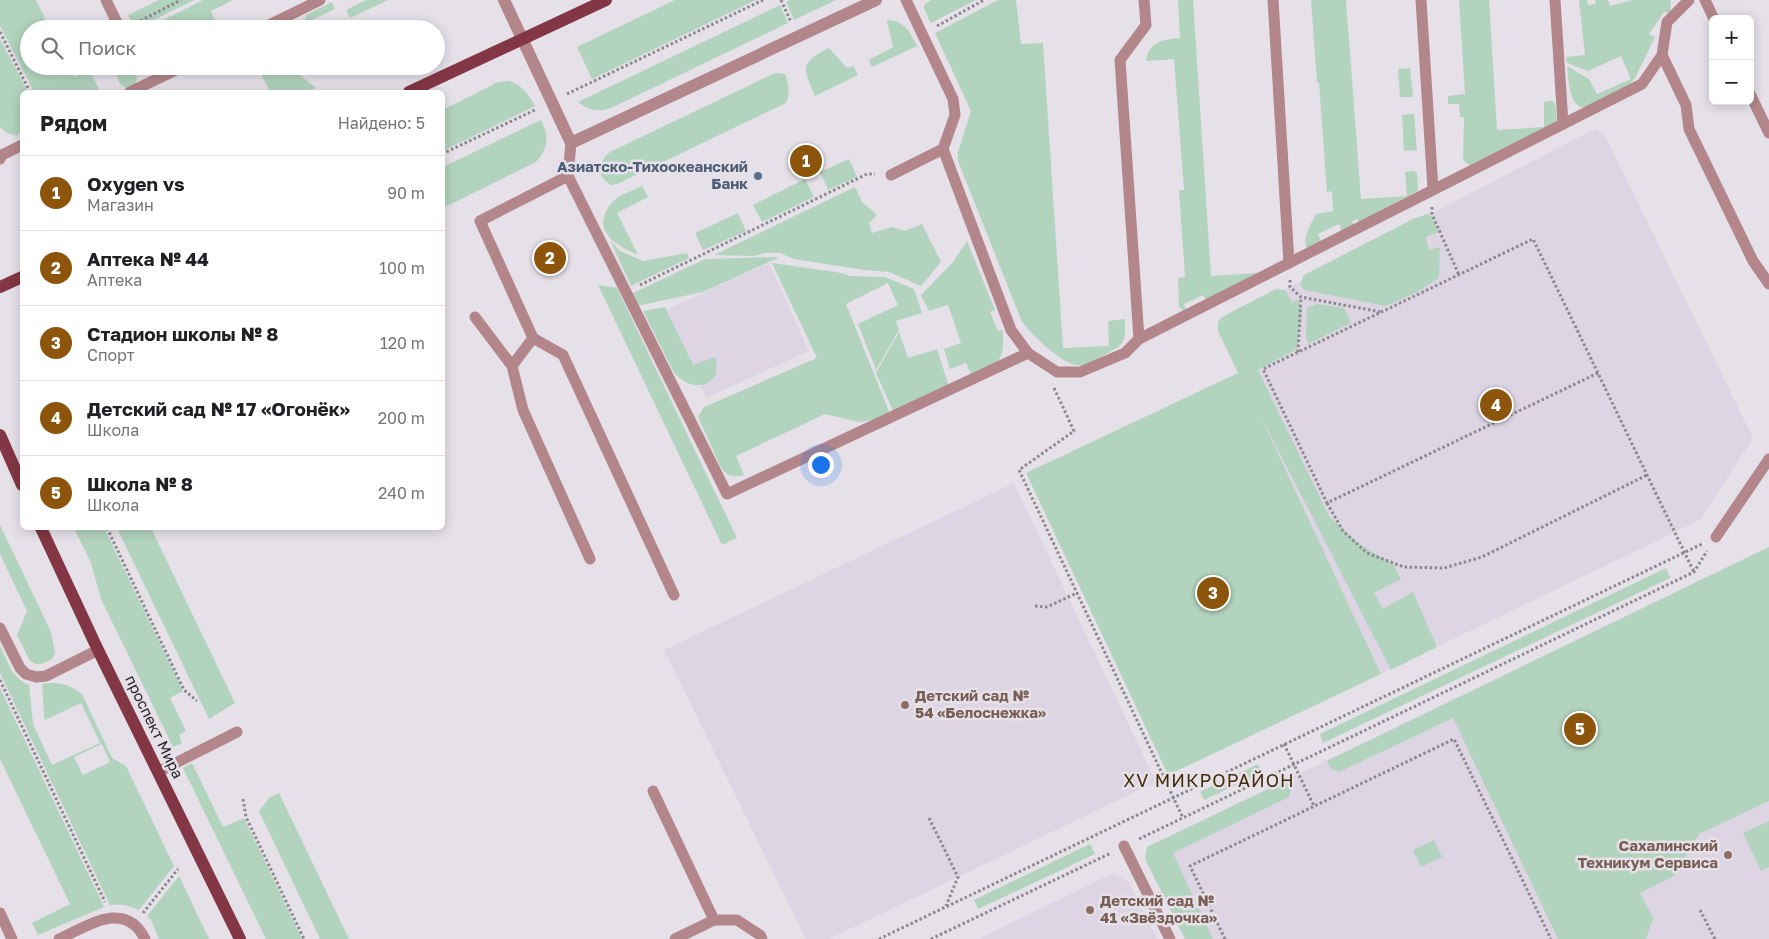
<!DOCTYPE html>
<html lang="ru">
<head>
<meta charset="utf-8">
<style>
  :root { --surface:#fff; --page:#f6f6f6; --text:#202124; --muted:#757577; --line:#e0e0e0; --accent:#8d550b }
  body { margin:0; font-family:"Golos Text",sans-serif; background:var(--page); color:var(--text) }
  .controls { position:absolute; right:15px; top:15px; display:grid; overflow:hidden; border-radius:8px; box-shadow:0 2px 12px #0003 }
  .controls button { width:45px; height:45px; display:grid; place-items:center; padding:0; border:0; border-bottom:1px solid var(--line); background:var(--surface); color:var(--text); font:25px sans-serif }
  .you { position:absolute; left:820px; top:464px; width:18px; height:18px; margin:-12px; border:4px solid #fff; border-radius:50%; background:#1a73e8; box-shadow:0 0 0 8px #1a73e833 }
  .badge { display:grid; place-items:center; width:32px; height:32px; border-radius:50%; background:var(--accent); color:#fff; font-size:16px; font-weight:700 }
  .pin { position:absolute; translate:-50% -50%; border:2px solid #fff; box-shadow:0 1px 5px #0006 }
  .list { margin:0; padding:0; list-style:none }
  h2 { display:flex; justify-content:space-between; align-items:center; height:65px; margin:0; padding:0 20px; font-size:21px }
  h2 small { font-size:16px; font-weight:400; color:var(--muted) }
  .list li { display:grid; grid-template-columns:32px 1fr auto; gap:15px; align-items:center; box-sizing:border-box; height:75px; padding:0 20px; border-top:1px solid var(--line) }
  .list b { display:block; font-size:19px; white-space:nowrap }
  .list p { margin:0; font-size:16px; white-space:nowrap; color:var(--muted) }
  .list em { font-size:16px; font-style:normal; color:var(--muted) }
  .icon { flex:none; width:28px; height:28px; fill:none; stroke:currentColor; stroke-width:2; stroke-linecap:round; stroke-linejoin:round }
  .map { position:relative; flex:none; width:1769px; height:939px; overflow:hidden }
  .search { position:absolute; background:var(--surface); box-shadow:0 2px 12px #0003; left:20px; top:20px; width:425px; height:55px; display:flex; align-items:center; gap:12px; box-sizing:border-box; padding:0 18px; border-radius:28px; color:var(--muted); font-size:19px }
  .panel { position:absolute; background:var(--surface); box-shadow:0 2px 12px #0003; left:20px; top:90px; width:425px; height:440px; border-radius:8px }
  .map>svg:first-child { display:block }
  .built { fill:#ded5e4 }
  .green { fill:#b2d3bd; fill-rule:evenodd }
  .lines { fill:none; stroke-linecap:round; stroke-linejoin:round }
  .path { stroke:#8b888d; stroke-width:3; stroke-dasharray:2.5 2.5; stroke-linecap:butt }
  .lane { stroke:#b3868b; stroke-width:11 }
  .street { stroke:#b3868b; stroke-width:12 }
  .primary { stroke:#833645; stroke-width:12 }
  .service-dot { fill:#5c6f8a; stroke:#e6e1e9; stroke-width:2 }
  .education-dot { fill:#8d6e63; stroke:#e6e1e9; stroke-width:2 }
  .labels { text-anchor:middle; stroke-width:5; stroke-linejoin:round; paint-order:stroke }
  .service-label { font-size:15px; font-weight:bold; fill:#4e5e75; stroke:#e6e1e9; text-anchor:end }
  .education-label { font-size:15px; font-weight:bold; fill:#785e54; stroke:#e6e1e9; text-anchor:start }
  .street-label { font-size:15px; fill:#272528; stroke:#e6e1e9 }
  .quarter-label { font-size:18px; letter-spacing:1px; fill:#462b0b; stroke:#e6e1e9 }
</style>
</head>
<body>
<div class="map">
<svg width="1769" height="939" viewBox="0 0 1769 939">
  <rect width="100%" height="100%" fill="#e6e1e9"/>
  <!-- built -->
  <g class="built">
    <path d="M1595,129L1605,135L1753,438L1700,520L1381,674L1217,324Z"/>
    <path d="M769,263L809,351L706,398L666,310Z"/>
    <path d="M1014,483L1156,782L829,939H806L664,650Z"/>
    <path d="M1769,547V939H1185L1145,859L1147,847Z"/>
    <path d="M1113,873L1128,881L1157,939H978Z"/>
  </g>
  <!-- green -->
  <g class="green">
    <path d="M0,0H36L50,29H29V66H69L74,77L90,70L100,92H34L0,26Z"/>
    <path d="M159,0H194L135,29L128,15Z"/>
    <path d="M203,0H233L211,11L218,29H145Z"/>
    <path d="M366,0H388L350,18L346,10Z"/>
    <path d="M675,0H756L592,79L577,47Z"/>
    <path d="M790,0H836L794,20L786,2Z"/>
    <path d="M931,0H976L931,23L930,22L924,8V5Z"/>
    <path d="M998,0H1016L1021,44L1043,43L1063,348L1109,346L1108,321L1125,319C1125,331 1127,339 1118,347C1107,353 1095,362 1082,365C1065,369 1033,335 1022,322L958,161V152L971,111L935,33Z"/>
    <path d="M1178,0H1193L1211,276L1258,273L1206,300L1203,295L1184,304L1186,310H1183L1179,307L1178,278L1185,277L1179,190H1184L1174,59L1146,61C1149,41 1162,40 1180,38Z"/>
    <path d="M1311,0H1346L1361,199L1407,196L1405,172L1414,171L1417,173L1418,190L1416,192L1359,222L1357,219L1352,221L1354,225L1342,231L1339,224L1318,234L1321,241L1307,248C1302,237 1311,224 1316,214L1333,211L1332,193L1331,191L1327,192L1319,82H1317Z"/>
    <path d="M1459,0H1489L1497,130L1544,127V102L1552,101L1555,103L1557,122L1470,165L1465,162L1463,159L1464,117H1460L1459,104H1448V96L1465,94Z"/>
    <path d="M1579,0H1587L1588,5L1596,4L1595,0H1608L1610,6L1633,0H1671L1670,13L1664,12L1649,34L1655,37L1635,78L1628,86L1585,108C1568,106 1569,79 1567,66L1589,79L1597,94L1631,79L1621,56L1588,71L1567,63L1566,57L1585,55Z"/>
    <path d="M332,2L335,9L308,22L307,29H304L306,15Z"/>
    <path d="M780,5L788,23L609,109C596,112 588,110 578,102Z"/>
    <path d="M888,20C905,21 910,32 917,46L872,67L869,60L893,47L887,21Z"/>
    <path d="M0,39L28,92H22V132L17,136L7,133L0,127Z"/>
    <path d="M829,48L847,68L853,66L858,75L815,96C803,67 799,63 829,48Z"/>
    <path d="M112,66H134L137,79L135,85L126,88L120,84Z"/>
    <path d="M257,66L297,73L316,88L306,92H270Z"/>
    <path d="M1410,68L1413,97H1400L1398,69Z"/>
    <path d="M775,73L785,74C789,84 790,94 786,103L617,184L611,185C596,176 597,163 610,152Z"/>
    <path d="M509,81C523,86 528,93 535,106L443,151V110L498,82Z"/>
    <path d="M1414,114L1417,150L1404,151L1402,115Z"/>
    <path d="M541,120C549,137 549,147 536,162L443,208V167Z"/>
    <path d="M849,159L857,177L828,190L820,172Z"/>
    <path d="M805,179L814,197L762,222L753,205Z"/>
    <path d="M642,186L648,197L617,213L638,255C622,248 596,235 605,214C607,208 612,202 617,198C625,193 634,190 642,186Z"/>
    <path d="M855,187L862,202L877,215L869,223L872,233L892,227L905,231L922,224L941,262L921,286L889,272L864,270L794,259L780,253H765L753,256L714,255Z"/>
    <path d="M738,213L746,231L703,250L695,233Z"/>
    <path d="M1427,214L1432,217L1439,232L1426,237L1429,250L1440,247L1439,278L1417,292L1386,306L1304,290L1300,285L1304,275L1413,219Z"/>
    <path d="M610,240L620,251L643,261L687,253L689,258L631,286Z"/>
    <path d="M967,241L995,310L990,312L998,331L1003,330C1004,364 1000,362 972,377L966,363L950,369L944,349L961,343L948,305L929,311L921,295L953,262Z"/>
    <path d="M777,257L778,258L703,292L636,306L629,295L705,259Z"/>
    <path d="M772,263L842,273L850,276L885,277L914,289L922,313L896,321L899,330L876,370L858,324L898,305L888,283L846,304L890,414L878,419L859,422L825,414L736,456L744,475C733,478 728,476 721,468L698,417L704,407L817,358Z"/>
    <path d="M598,285L617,288L737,538L722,545Z"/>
    <path d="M1276,289L1285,290L1292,302L1298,300L1302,308L1297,349L1258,370L1329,516L1359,544L1393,564L1401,579L1374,593L1383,609L1413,592L1437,647L1391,670L1259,413L1381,674L1168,775L1026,473L1238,373L1218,331V322L1222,317Z"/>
    <path d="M1317,304L1344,308L1351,323L1308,344L1306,337L1307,308Z"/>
    <path d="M665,307L693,365L715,357L717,363L716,374C705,392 684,386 673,371L643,311Z"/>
    <path d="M899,332L908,358L937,349L949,387L894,413L876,373Z"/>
    <path d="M0,525L51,632L55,653L52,659L42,664H36L30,661L17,635L27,611L0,554Z"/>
    <path d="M74,528H104L183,691L170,698L186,731L179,735L182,743L173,747L101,599L91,563Z"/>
    <path d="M117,528H151L235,703L209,719Z"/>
    <path d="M1769,547V801L1699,834L1674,876L1640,893L1653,918L1646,939H1558L1453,718L1339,772L1330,768L1327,761Z"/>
    <path d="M1666,568L1670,578L1323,743L1320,734Z"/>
    <path d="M0,646C8,662 12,678 29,685L33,724L52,765L100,743L81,703L45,720L44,716L42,684C59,681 69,684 82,694L112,758L126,766L174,866L139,910C129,905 121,904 110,905L0,673ZM102,744L110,762L83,775L74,757Z"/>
    <path d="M0,688L104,907L38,935L32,923L70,904L0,759Z"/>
    <path d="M192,763L223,827L244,818L302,939H266L183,768Z"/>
    <path d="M1258,764L1262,773L1204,800L1200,792Z"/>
    <path d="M1289,779L1292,785L1289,797L1173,853L1213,939H1185L1145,859L1147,847Z"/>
    <path d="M279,793L349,939H320L259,811L269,798Z"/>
    <path d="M1769,821V867L1761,871L1743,833Z"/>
    <path d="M1434,840L1442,857L1421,867L1413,850Z"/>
    <path d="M1090,844L1095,854L978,909L974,900Z"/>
    <path d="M179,876L209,939H159L151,920L147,916Z"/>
  </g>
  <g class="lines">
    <!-- path -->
    <g class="path">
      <path d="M781,0L791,22"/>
      <path d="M136,23L181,0"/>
      <path d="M937,26L984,0"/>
      <path d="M0,32L30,92"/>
      <path d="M567,94L763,0"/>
      <path d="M442,154L537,109"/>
      <path d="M1432,207V214L1459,275"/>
      <path d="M1290,280V287L1301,297L1381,312"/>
      <path d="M640,285L867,174H875"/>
      <path d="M1298,352L1301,297"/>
      <path d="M1598,373L1327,503L1263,369L1533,239C1587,350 1640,461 1694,572"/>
      <path d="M1054,388L1074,431L1019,470L1183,818"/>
      <path d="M1327,503L1343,531L1367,553L1404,567L1444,568L1482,557L1647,475"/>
      <path d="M107,528L184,690L197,701"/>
      <path d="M1035,606L1047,607L1077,593"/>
      <path d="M0,680L105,902"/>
      <path d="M1284,744L1314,806"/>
      <path d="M243,799L246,817L304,939"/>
      <path d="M929,818L958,877L946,906"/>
      <path d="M1139,839L1694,572L1707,551"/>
      <path d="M1700,910L1715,939"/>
      <path d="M143,913L178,869"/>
      <path d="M879,939L1702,544"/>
      <path d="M931,939L1111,853"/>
      <path d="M1225,939L1190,866L1454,739L1551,939"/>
    </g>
    <!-- lane -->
    <g class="lane">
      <path d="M106,0L120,29"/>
      <path d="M906,0L953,99L955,115L943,149L1011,330L1028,353L1057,372H1080L1125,353L1139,339L1642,84L1662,55L1667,22L1689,0"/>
      <path d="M1273,0L1289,263"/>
      <path d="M1421,0L1433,189"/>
      <path d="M1555,0L1563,124"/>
      <path d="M1705,0L1714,19"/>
      <path d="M261,29L320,0"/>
      <path d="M1662,55L1686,105L1689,129L1753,261L1769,284"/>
      <path d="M130,92L184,66"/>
      <path d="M1750,94L1769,133"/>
      <path d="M571,143L568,176L727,494L1028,353"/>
      <path d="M0,159L2,155L22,145"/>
      <path d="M891,175L943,149"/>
      <path d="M568,176L480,221L533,338L563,355L674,595"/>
      <path d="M475,317L512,366"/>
      <path d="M533,338L512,366L523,410L590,559"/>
      <path d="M1139,339L1120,60L1146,25L1144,0"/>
      <path d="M1716,537L1769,459"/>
      <path d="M0,628L20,668L26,674L36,677L46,676L98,650"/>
      <path d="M158,772L237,732"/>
      <path d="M653,791L714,920H737L760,935L762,939"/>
      <path d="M1124,846L1170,939"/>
      <path d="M0,913L12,939"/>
      <path d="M59,939C88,926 125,899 145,939"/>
      <path d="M675,939L714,920"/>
    </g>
    <!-- street -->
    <path class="street" d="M504,0L571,143L876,0"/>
    <!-- primary -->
    <g class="primary">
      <path d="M409,92L606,0"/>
      <path d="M0,287L22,277"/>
      <path d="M0,435L22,485"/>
      <path d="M41,528L98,650L240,939"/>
    </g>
  </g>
  <!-- markers -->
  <circle class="service-dot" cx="758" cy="176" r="5"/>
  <g class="education-dot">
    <circle cx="905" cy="705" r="5"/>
    <circle cx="1728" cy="855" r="5"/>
    <circle cx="1090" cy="910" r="5"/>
  </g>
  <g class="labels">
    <!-- service labels -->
    <g class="service-label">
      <text x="748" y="172">Азиатско-Тихоокеанский<tspan x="748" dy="17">Банк</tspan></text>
    </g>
    <!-- education labels -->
    <g class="education-label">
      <text x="915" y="701">Детский сад №<tspan x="915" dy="17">54 «Белоснежка»</tspan></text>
      <text x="1718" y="851" text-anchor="end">Сахалинский<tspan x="1718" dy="17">Техникум Сервиса</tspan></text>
      <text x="1100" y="906">Детский сад №<tspan x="1100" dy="17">41 «Звёздочка»</tspan></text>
    </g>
    <!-- street labels -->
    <g class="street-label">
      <text transform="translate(154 727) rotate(64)" y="5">проспект Мира</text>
    </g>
    <!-- quarter labels -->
    <g class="quarter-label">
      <text x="1209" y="787">XV МИКРОРАЙОН</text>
    </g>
  </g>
</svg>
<div class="controls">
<button>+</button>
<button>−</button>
</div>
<div class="you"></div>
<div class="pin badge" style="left:806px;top:161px">1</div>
<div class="pin badge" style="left:550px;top:258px">2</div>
<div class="pin badge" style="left:1213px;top:593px">3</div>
<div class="pin badge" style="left:1496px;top:405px">4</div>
<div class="pin badge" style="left:1580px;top:729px">5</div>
<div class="search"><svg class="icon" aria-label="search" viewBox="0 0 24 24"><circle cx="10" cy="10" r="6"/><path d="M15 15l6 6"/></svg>Поиск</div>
<section class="panel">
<h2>Рядом<small>Найдено: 5</small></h2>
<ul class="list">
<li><span class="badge">1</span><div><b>Oxygen vs</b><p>Магазин</p></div><em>90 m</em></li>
<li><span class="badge">2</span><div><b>Аптека № 44</b><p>Аптека</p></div><em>100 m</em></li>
<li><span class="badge">3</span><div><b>Стадион школы № 8</b><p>Спорт</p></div><em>120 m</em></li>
<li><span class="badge">4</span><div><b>Детский сад № 17 «Огонёк»</b><p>Школа</p></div><em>200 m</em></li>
<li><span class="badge">5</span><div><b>Школа № 8</b><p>Школа</p></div><em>240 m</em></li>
</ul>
</section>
</div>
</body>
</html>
